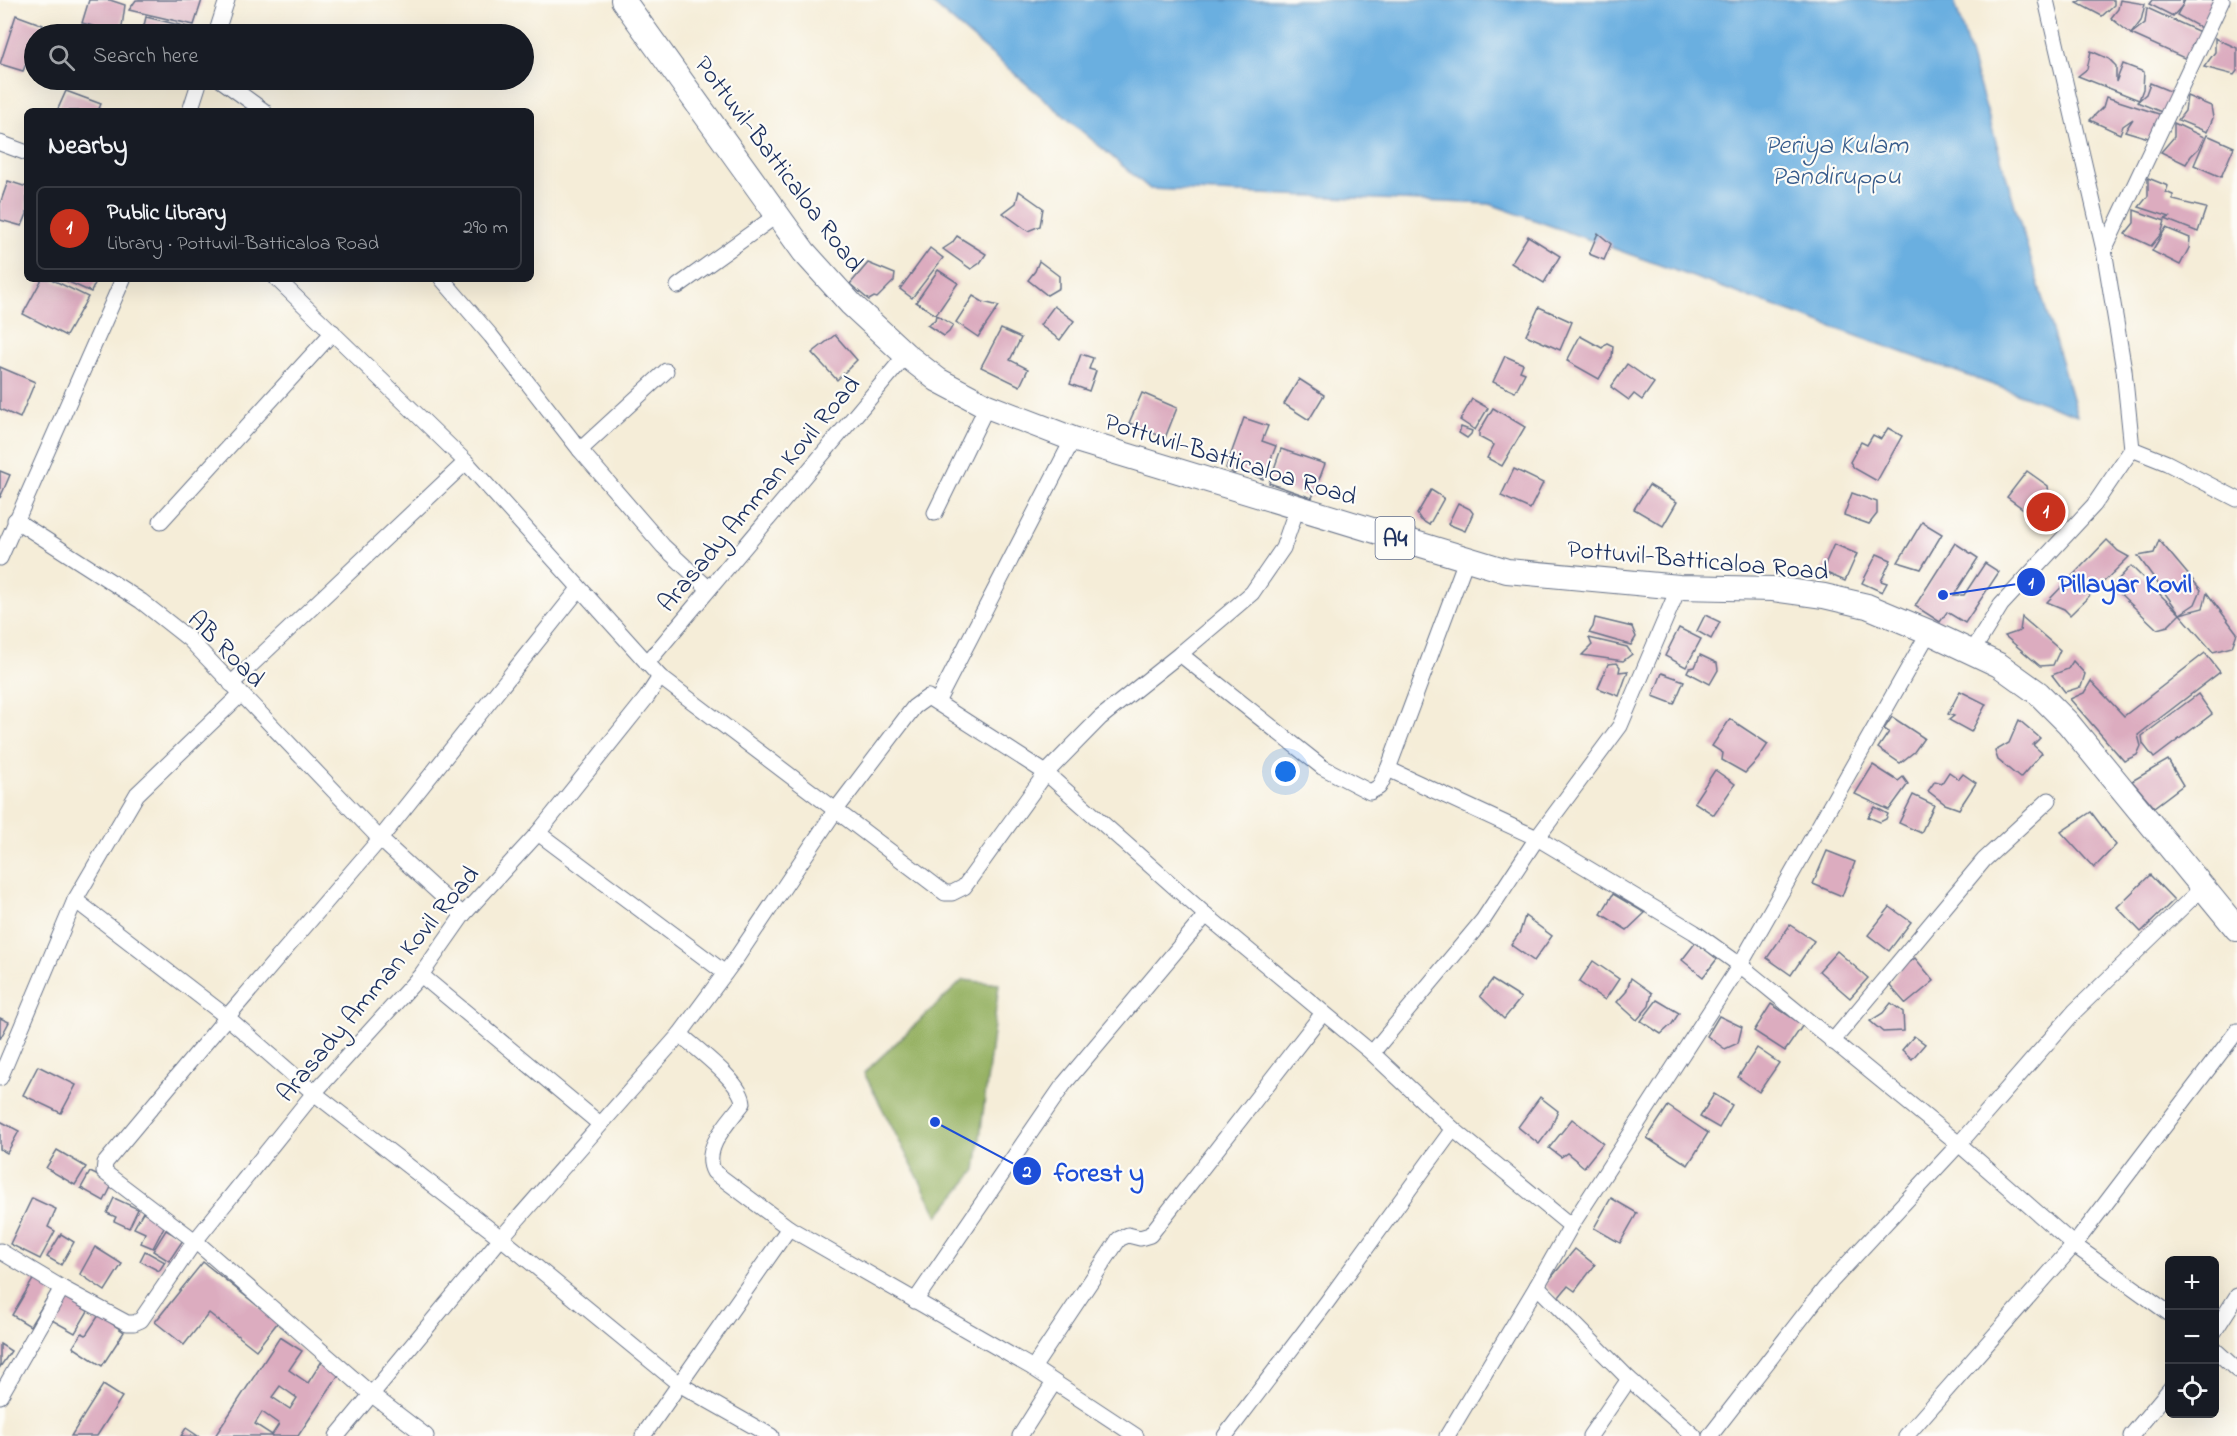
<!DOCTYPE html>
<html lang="en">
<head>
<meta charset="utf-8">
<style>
  :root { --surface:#171b24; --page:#242831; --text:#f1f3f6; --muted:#9ea1a6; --line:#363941; --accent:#c8321e }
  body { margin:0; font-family:"Indie Flower",sans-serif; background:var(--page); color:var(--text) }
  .controls { position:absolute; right:18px; bottom:18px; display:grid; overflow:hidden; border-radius:9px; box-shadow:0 6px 24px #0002 }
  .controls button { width:54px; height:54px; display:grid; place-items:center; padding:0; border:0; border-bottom:2px solid var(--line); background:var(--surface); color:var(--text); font:30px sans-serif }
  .you { position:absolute; left:1286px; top:772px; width:21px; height:21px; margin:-15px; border:4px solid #fff; border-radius:50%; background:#1a73e8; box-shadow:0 0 0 9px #1a73e833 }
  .badge { display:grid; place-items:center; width:39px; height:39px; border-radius:50%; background:var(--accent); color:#fff; font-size:20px; font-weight:700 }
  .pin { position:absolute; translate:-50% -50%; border:3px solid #fff; box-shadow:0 2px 6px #0006 }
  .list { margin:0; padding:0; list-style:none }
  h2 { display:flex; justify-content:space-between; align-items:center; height:78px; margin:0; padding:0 24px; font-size:26px }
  h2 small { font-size:20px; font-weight:400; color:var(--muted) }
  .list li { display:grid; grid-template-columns:39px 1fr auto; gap:18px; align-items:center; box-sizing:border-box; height:84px; margin:0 12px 12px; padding:0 12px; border:2px solid var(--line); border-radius:9px }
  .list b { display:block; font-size:22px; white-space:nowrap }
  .list p { margin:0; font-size:20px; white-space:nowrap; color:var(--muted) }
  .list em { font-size:20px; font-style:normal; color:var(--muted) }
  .icon { flex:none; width:33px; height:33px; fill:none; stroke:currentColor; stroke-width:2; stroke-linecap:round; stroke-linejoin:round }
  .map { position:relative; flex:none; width:2237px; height:1436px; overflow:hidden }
  .search { position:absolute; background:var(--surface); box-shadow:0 6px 24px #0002; left:24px; top:24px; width:510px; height:66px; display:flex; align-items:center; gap:15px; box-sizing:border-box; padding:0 21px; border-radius:33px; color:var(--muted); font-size:22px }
  .panel { position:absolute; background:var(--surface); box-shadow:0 6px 24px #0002; left:24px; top:108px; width:510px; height:174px; border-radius:9px }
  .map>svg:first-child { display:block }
  .forest { fill:#97b265; stroke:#597062; stroke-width:1.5 }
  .water { fill:#6bafe0; stroke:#436f9f; stroke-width:1.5 }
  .building { fill:#dcacbf; fill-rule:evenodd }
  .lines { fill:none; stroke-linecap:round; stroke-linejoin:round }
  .minor-casing { stroke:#677289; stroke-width:17 }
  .trunk-casing { stroke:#677289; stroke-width:26 }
  .minor { stroke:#fff; stroke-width:15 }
  .trunk { stroke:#fff; stroke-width:24 }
  .labels { text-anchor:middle; stroke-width:4.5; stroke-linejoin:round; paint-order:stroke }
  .shield { fill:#fdfcf7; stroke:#5f6c8c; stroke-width:1.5 }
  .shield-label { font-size:24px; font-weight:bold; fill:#1b2f5e }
  .street-label { font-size:26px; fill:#1b2f5e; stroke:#fdfcf7 }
  .water-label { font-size:27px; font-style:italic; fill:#375c8c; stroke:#fdfcf7 }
  .leader { fill:none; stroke:#1d4ed8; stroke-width:2 }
  .callout-dot { fill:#1d4ed8; stroke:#fdfcf7; stroke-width:2 }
  .mark-label { font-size:18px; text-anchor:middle; font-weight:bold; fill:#fff }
  .callout-label { font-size:27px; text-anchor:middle; font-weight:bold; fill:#1d4ed8; stroke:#fdfcf7; stroke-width:4.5; stroke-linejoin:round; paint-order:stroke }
</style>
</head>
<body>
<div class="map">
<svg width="2237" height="1436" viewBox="0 0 2237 1436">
  <rect width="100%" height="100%" fill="#fdfcf7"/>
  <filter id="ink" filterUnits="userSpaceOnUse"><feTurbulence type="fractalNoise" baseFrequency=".0167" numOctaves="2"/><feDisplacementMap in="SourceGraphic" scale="12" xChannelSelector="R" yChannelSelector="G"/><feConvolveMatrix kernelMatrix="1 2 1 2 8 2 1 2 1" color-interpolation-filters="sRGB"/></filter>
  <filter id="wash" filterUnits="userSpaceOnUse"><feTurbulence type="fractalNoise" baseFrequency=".008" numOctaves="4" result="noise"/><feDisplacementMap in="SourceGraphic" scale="24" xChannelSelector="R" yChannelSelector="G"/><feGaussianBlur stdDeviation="1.35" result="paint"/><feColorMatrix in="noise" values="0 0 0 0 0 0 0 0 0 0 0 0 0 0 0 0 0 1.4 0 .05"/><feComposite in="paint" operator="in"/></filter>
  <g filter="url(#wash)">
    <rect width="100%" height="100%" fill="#f5edd8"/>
    <!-- forest -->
    <path class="forest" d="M963,980L999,984L976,1170L938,1216L864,1073Z"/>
    <!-- water -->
    <path class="water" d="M928,0H1954L2077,415L1490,204L1150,189Z"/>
    <g id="blocks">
      <!-- building -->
      <g class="building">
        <path d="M89,0H110L125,5L121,34H105L107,30L82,23Z"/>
        <path d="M136,0H202L194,25L129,10Z"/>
        <path d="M2081,0H2114V5L2102,16L2077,3Z"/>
        <path d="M2120,0L2145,4L2141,21L2131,34L2111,18L2118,9Z"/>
        <path d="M2152,0H2183V5L2173,16L2149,4Z"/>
        <path d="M2185,0H2214L2201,28L2177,15Z"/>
        <path d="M2147,8L2200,32L2193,62L2131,34L2145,23Z"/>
        <path d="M16,15L43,25L39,34H34V45L23,71L0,64Z"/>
        <path d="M146,17L188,27L186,34H142Z"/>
        <path d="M2215,38L2237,48V71L2234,75L2204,67L2215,52Z"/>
        <path d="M2091,51L2109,59L2116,66V82L2123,64L2144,72L2143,89L2139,100L2078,76L2087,69Z"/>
        <path d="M2150,83L2172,92L2164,113L2137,102L2146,94Z"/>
        <path d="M66,91L101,104L98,111H57Z"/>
        <path d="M2187,96L2211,106L2213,118L2207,132L2178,120L2185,111Z"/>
        <path d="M2106,97L2165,116L2152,139L2125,131L2133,119L2123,126L2120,134L2090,120L2103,107Z"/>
        <path d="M2174,123L2204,137L2199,148L2191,156L2186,164L2161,152L2174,137Z"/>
        <path d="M2207,135L2234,147L2221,177L2194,165Z"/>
        <path d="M2148,178L2168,186L2166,192L2173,195V200L2206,208L2198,232L2165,219L2170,217L2139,207L2148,196Z"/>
        <path d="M8,181L27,187V214L22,226L0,220V204Z"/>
        <path d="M1019,191L1043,208L1040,226L1028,231L1003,213L1016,203Z"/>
        <path d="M2134,210L2165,221L2161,234L2151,246L2125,234L2134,223Z"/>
        <path d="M2166,228L2190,238L2189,248L2180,265L2152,251Z"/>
        <path d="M1598,233L1611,244L1604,260L1589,254Z"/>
        <path d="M957,236L986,254L980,263L971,269L943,249L952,243Z"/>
        <path d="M1528,236L1560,256L1544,283L1511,263Z"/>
        <path d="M930,248L943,258L912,298L900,289Z"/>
        <path d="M1039,261L1059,276V288L1047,295L1028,280L1035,271Z"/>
        <path d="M868,263L895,274L894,281L877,298L874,297L869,300L850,284Z"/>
        <path d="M938,270L958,283L936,315L916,302Z"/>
        <path d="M42,279H51L88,297L66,336L23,314Z"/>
        <path d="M62,279H97L91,292Z"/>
        <path d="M973,296L983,302L999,306L978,337L956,322Z"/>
        <path d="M1054,306L1074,321L1060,340L1040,325Z"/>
        <path d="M1539,307L1572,322L1560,350L1526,335Z"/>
        <path d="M936,315L953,325L949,332L944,336L927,325L935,320Z"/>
        <path d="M1001,329L1021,338L1010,360L1028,369L1020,386L981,367Z"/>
        <path d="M835,335L857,360L837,380L812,353Z"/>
        <path d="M1580,336L1602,348L1607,343L1613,346L1612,357L1599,379L1567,361Z"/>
        <path d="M1081,354L1093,358L1089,369L1096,371L1089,391L1070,384Z"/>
        <path d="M1505,356L1523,364L1520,371L1525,373L1515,392L1493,382Z"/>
        <path d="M1627,364L1654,383L1642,400L1634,394L1629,400L1611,387Z"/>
        <path d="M0,367L35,382L20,418L0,409Z"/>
        <path d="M1299,379L1324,395L1309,420L1284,404Z"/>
        <path d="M1142,393L1177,408L1165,438L1129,423Z"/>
        <path d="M1472,399L1488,408L1475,430L1460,420Z"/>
        <path d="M1493,408L1525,427L1502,466L1487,458L1494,445L1479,437V432Z"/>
        <path d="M1244,418L1268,426L1262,441L1276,446L1263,479L1239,470L1234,474L1226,468Z"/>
        <path d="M1461,427L1472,431L1471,434L1467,438L1459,433Z"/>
        <path d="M1888,428L1902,436L1877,481L1854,468L1850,462L1861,442L1867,445L1873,435L1881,439Z"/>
        <path d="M1281,449L1325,464L1312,498L1269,483Z"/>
        <path d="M1514,469L1543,483L1530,509L1501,496Z"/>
        <path d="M0,471L10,475L0,498Z"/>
        <path d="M2027,471L2048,486L2049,496L2062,506L2047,526L2007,497Z"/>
        <path d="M1649,485L1677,502L1663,526L1634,509Z"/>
        <path d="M1431,490L1444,498L1429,525L1421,520L1417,514Z"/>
        <path d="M1852,493L1877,502V514L1869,524L1844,515Z"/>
        <path d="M1458,503L1470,509L1473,513L1465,531L1448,524Z"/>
        <path d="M1922,522L1942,534L1921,569L1898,562Z"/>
        <path d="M2107,540L2118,551L2129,557L2070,615L2064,609L2047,602Z"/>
        <path d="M2159,540L2201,590L2195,604L2180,614L2203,608L2207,593L2237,633L2232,647L2213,652L2180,614L2168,626L2157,629L2112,586L2131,566L2180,614L2138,556L2154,553Z"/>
        <path d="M1955,543L1978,558L1954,595H1964L1985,563L1999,572L1965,623L1947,612L1940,622L1915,606Z"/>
        <path d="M1834,544L1857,554L1845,581L1822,571Z"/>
        <path d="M1877,554L1891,560L1881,581L1887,583L1882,592L1862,583Z"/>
        <path d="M1705,615L1720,622L1711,639L1697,631Z"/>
        <path d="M2022,617L2060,650L2053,665L2040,666L2005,636L2020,631Z"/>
        <path d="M1595,618L1632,627L1636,637L1631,645L1589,633L1593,627Z"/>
        <path d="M1679,628L1701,639L1686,667L1665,656Z"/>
        <path d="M1589,638L1627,647L1632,654L1623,661L1582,655L1592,645Z"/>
        <path d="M2205,653L2220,672L2138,735L2141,746L2137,755L2124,761L2070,699L2084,693L2091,681L2124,716Z"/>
        <path d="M1700,655L1717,663L1718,670L1710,684L1687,672L1689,668L1695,667Z"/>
        <path d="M2073,661L2085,674L2081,687L2065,692L2052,675L2068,669Z"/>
        <path d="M1617,663L1620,667L1619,672L1628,671L1619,696L1598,688L1608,664Z"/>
        <path d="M1662,673L1684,681L1674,704L1653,696Z"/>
        <path d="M1960,691L1986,704L1971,732L1949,720L1954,716L1948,714Z"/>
        <path d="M2198,694L2212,714L2154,758L2143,744L2142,736Z"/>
        <path d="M1892,717L1924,738L1914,752L1900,763L1878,748L1889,732L1884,729Z"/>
        <path d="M1730,719L1768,744L1758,759L1745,773L1722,760L1723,753L1712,746Z"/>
        <path d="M2019,720L2040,738L2033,745L2042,753L2020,778L1998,760L1995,751L2009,743Z"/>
        <path d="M2168,760L2183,785L2154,807L2132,781Z"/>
        <path d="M1873,765L1898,781L1903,777L1908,784L1889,810L1855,794Z"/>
        <path d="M1715,770L1735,784L1714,815L1694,802Z"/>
        <path d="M1949,772L1959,779L1963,774L1976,783L1959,809L1945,804L1928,791L1935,781L1942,783Z"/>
        <path d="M1913,795L1934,805L1921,833L1899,823Z"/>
        <path d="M1875,807L1888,814L1886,819L1880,822L1868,817Z"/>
        <path d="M2091,812L2116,845L2094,868L2061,832Z"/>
        <path d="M1827,851L1855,862L1842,896L1813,884Z"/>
        <path d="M2150,875L2174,900L2141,932L2117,907Z"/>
        <path d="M1613,894L1645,913L1627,930L1601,914Z"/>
        <path d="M1890,907L1911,922L1889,951L1868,935Z"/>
        <path d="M1525,916L1552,936L1534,961L1511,945L1520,932Z"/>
        <path d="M1790,925L1814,941L1791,975L1767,958Z"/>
        <path d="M1696,942L1717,959L1703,977L1682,960Z"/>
        <path d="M1837,951L1868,978L1850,998L1819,971Z"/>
        <path d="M1906,958L1910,962L1915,958L1934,981L1906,1004L1890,986Z"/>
        <path d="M1593,961L1619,979L1605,1000L1579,982Z"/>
        <path d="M1631,978L1652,993L1649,1006L1637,1020L1617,1002L1626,992Z"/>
        <path d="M1492,980L1521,998L1504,1019L1480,996Z"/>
        <path d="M1657,1000L1679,1013L1672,1024L1661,1034L1641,1021Z"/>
        <path d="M1891,1003L1903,1012L1904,1031L1883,1032L1870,1021L1883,1013Z"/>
        <path d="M1771,1004L1803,1025L1785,1051L1754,1031Z"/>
        <path d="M1719,1016L1742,1027L1738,1043L1725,1049L1707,1036Z"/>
        <path d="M0,1018L9,1022L0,1039Z"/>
        <path d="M1914,1036L1925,1044L1912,1059L1902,1050Z"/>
        <path d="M1757,1048L1779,1063L1759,1092L1738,1077Z"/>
        <path d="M38,1066L76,1085L61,1113L23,1095Z"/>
        <path d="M1714,1094L1732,1105L1719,1128L1700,1117Z"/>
        <path d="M1540,1097L1558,1111L1551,1128L1539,1144L1518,1127Z"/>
        <path d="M1668,1106L1708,1133L1688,1165L1647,1138Z"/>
        <path d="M1572,1119L1603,1143L1584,1167L1567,1153L1561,1157L1549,1148Z"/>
        <path d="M0,1121L19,1131L7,1153L0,1149Z"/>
        <path d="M57,1150L86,1167L75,1185L46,1168Z"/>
        <path d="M90,1172L113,1183L104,1201L81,1188Z"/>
        <path d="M32,1198L56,1209L48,1227L55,1231L40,1259L10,1244Z"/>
        <path d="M114,1198L138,1209L129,1228L114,1221L116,1217L107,1213Z"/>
        <path d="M1611,1198L1637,1213L1620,1243L1594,1228Z"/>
        <path d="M143,1212L166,1223L153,1248L141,1243L145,1233L134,1228Z"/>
        <path d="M166,1230L183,1240L169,1261L153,1251Z"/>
        <path d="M61,1234L74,1242L61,1265L47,1257Z"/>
        <path d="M95,1247L122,1264L105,1291L80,1274Z"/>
        <path d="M1575,1249L1595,1265L1575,1291L1568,1286L1559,1297L1545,1285Z"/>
        <path d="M145,1251L165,1262L159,1271L140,1261Z"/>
        <path d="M203,1262L278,1322L256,1350L209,1313L184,1345L155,1322Z"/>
        <path d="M35,1276L54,1287L30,1326L12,1315Z"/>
        <path d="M64,1297L88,1311L75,1333L50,1319Z"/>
        <path d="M99,1315L124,1332L102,1366L73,1347L82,1333L86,1335Z"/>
        <path d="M280,1337L302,1351L289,1370L308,1383L322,1361L340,1373L298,1436H215ZM280,1386L297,1398L290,1409L272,1397ZM262,1412L279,1424L272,1435L255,1424Z"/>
        <path d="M0,1344L11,1351L0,1367Z"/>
        <path d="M103,1385L122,1397L97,1436H71Z"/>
        <path d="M186,1428L198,1436H181Z"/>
      </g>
    </g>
  </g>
  <g filter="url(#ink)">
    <use href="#blocks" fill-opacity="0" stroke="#677289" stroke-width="1.5"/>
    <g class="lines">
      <defs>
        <g id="minor">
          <path d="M2046,0L2104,250L2124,370L2132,449"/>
          <path d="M216,34L227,0"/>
          <path d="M221,80L264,111"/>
          <path d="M190,111L200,80"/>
          <path d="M0,143L27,153"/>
          <path d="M2104,250L2222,0"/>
          <path d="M277,279L466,462L660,677L945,893H952L964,887L1046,773L1100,718L1180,654L1252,593L1283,548L1297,508"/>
          <path d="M442,279L491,336L580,450L663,546L709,589"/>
          <path d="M678,286L777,215"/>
          <path d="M580,450L666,371"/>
          <path d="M935,513L987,406"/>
          <path d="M15,520L141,601L189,639L380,839L463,915"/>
          <path d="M161,521L333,332"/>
          <path d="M0,558L123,279"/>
          <path d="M1972,652L2001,605L2094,505L2132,449L2167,463L2237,499"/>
          <path d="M1180,654L1322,767L1370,792L1379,787L1388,769L1466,560"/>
          <path d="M647,663L906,355"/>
          <path d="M231,684L466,462"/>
          <path d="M937,702L1073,439"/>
          <path d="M1388,769L1537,838L1694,932L1740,965L1959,1144L2074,1245L2170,1314"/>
          <path d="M538,833L725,973"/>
          <path d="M75,900L227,1017L314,1093L501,1238L679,1384L771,1436"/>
          <path d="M421,975L600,1124"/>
          <path d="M680,1034C696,1049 742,1082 743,1103C730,1121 701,1148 714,1172L789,1228L1033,1368L1136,1436"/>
          <path d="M1832,1042L1984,860L2049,800"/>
          <path d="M1372,1053L1483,920L1537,838L1620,726L1679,587"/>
          <path d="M0,1078L75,900L137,794L240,695"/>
          <path d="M0,1251L62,1288L127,1323H134L141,1320L195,1241L314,1093L421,975L463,915L538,833L647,697L660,677"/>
          <path d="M1537,1286L1571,1226L1740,965L1929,632"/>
          <path d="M915,1301L1064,1084L1206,915"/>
          <path d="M2214,1332L2237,1296"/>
          <path d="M2214,1349L2237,1370"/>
          <path d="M1033,1368L1119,1239L1128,1235L1140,1238L1150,1235L1323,1013"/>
          <path d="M0,1396L62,1288"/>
          <path d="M337,1436L501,1238L680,1034L737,957L835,811L914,707L928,697L1046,773L1206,915L1372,1053L1453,1129L1571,1226"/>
          <path d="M426,1436L371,1394L195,1241L104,1172L105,1163L227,1017L380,839L579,589"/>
          <path d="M643,1436L789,1228"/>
          <path d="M1020,1436L1053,1384"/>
          <path d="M1225,1436L1327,1302L1453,1129"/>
          <path d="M1447,1436L1537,1286L1629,1379L1694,1436"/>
          <path d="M1590,1436L1629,1379"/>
          <path d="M1710,1436L1825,1288L1959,1144L2075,1011L2202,888"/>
          <path d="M1906,1436L2074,1245L2237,1031"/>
          <path d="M2131,1436L2170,1389"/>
        </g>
        <path id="trunk" d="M623,0L804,252L851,304L906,355L938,380L987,406L1073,439L1507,571L1679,587L1773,589L1824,596L1867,606L1929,632L1999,665L2038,693L2068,723L2237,929"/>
      </defs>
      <!-- minor casing -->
      <use href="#minor" class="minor-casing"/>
      <!-- trunk casing -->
      <use href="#trunk" class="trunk-casing"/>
      <!-- minor -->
      <use href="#minor" class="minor"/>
      <!-- trunk -->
      <use href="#trunk" class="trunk"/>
    </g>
  </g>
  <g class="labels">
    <!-- shield labels -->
    <rect class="shield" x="1375.5" y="517" width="39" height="42" rx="4.5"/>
    <g class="shield-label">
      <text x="1395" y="546">A4</text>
    </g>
    <!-- street labels -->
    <g class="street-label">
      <text transform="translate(780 163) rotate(53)" y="9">Pottuvil-Batticaloa Road</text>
      <text transform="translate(1231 458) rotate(17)" y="9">Pottuvil-Batticaloa Road</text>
      <text transform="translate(758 493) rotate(-50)" y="9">Arasady Amman Kovil Road</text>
      <text transform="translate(1698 559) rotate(5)" y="9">Pottuvil-Batticaloa Road</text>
      <text transform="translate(227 648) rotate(45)" y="9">AB Road</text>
      <text transform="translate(377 983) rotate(-50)" y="9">Arasady Amman Kovil Road</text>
    </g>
    <!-- water labels -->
    <g class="water-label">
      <text x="1836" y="153">Periya Kulam<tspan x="1836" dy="31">Pandiruppu</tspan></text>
    </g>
  </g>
  <!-- callouts -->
  <path class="leader" d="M1943 595L2031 582M935 1122L1027 1171"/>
  <g class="callout-dot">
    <circle cx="1943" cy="595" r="6"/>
    <circle cx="935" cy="1122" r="6"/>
    <circle cx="2031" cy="582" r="15"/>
    <circle cx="1027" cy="1171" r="15"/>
  </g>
  <g class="mark-label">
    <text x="2031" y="588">1</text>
    <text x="1027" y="1177">2</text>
  </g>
  <g class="callout-label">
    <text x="2125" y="592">Pillayar Kovil</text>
    <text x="1099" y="1181">forest y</text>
  </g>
</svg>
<div class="controls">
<button>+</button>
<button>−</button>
<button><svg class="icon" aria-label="locate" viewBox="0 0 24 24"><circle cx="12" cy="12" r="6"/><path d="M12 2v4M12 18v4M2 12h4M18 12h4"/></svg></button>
</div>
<div class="you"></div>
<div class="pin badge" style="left:2046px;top:512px">1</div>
<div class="search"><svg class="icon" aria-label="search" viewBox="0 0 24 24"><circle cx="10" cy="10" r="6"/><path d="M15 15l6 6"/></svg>Search here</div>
<section class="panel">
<h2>Nearby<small></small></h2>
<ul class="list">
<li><span class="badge">1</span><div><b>Public Library</b><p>Library · Pottuvil-Batticaloa Road</p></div><em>290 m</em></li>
</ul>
</section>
</div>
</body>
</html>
